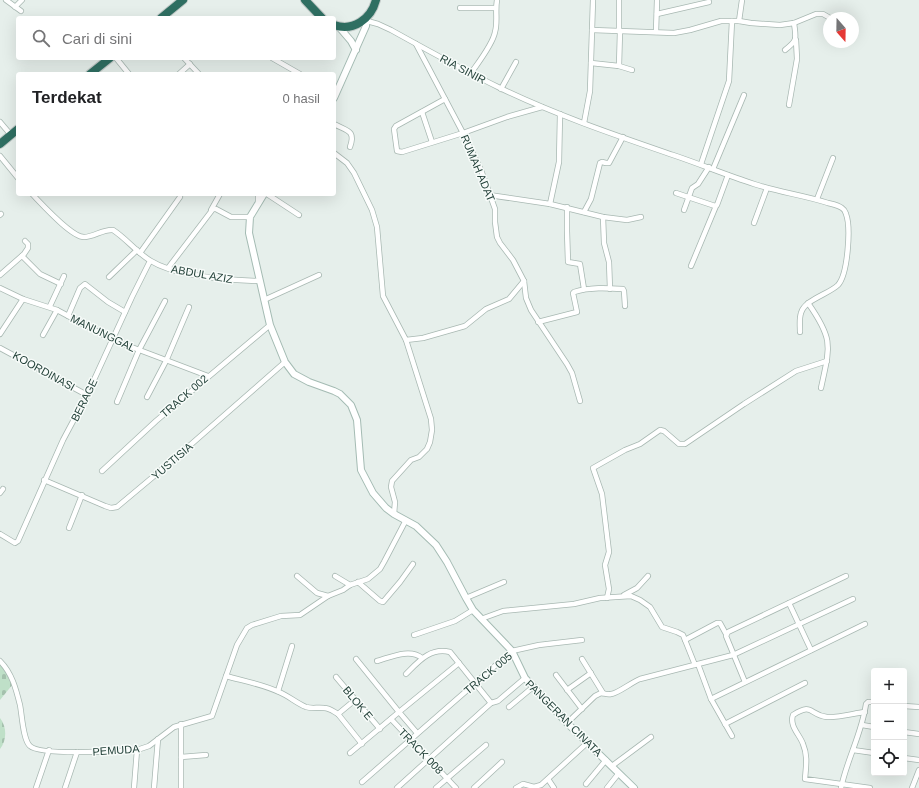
<!DOCTYPE html>
<html lang="id">
<head>
<meta charset="utf-8">
<style>
  :root { --surface:#fff; --page:#f2f2f2; --text:#202124; --muted:#757577; --line:#e0e0e0 }
  body { margin:0; font-family:Arial,sans-serif; background:var(--page); color:var(--text) }
  .controls { position:absolute; right:12px; bottom:12px; display:grid; overflow:hidden; border-radius:4px; box-shadow:0 4px 16px #0002 }
  .controls button { width:36px; height:36px; display:grid; place-items:center; padding:0; border:0; border-bottom:1px solid var(--line); background:var(--surface); color:var(--text); font:20px sans-serif }
  .compass { position:absolute; left:823px; top:12px; width:36px; height:36px; border-radius:50%; background:var(--surface); box-shadow:0 4px 16px #0002; rotate:160deg }
  .list { margin:0; padding:0; list-style:none }
  h2 { display:flex; justify-content:space-between; align-items:center; height:52px; margin:0; padding:0 16px; font-size:17px }
  h2 small { font-size:13px; font-weight:400; color:var(--muted) }
  .icon { flex:none; width:22px; height:22px; fill:none; stroke:currentColor; stroke-width:2; stroke-linecap:round; stroke-linejoin:round }
  .map { position:relative; flex:none; width:919px; height:788px; overflow:hidden }
  .search { position:absolute; background:var(--surface); box-shadow:0 4px 16px #0002; left:16px; top:16px; width:320px; height:44px; display:flex; align-items:center; gap:10px; box-sizing:border-box; padding:0 14px; border-radius:4px; color:var(--muted); font-size:15px }
  .panel { position:absolute; background:var(--surface); box-shadow:0 4px 16px #0002; left:16px; top:72px; width:320px; height:124px; border-radius:4px }
  .map>svg:first-child { display:block }
  .cemetery { fill:url(#cemetery-stones) }
  .lines { fill:none; stroke-linecap:round; stroke-linejoin:round }
  .street-casing { stroke:#a8b8b2; stroke-width:6 }
  .secondary-casing { stroke:#a4bbb3; stroke-width:8 }
  .highway-casing { stroke:#c2cac8; stroke-width:10 }
  .street { stroke:#fff; stroke-width:4.5 }
  .secondary { stroke:#fff; stroke-width:6 }
  .highway { stroke:#2f6f62; stroke-width:8 }
  .labels { text-anchor:middle; stroke-width:3; stroke-linejoin:round; paint-order:stroke }
  .street-label { font-size:11px; fill:#24423a; stroke:#f7fbf9 }
</style>
</head>
<body>
<div class="map">
<svg width="919" height="788" viewBox="0 0 919 788">
  <defs>
    <pattern id="cemetery-stones" width="16" height="16" patternUnits="userSpaceOnUse"><rect width="16" height="16" fill="#bfe0c8"/><path d="M2 7V4a2 2 0 0 1 4 0v3zM10 15v-3a2 2 0 0 1 4 0v3z" fill="#a4c1ad"/></pattern>
  </defs>
  <rect width="100%" height="100%" fill="#e6efeb"/>
  <!-- cemetery -->
  <g class="cemetery">
    <path d="M0,662L13,684L0,700Z"/>
    <path d="M0,718C7,727 7,740 0,749Z"/>
  </g>
  <g class="lines">
    <defs>
      <g id="street">
        <path d="M6,0L21,11"/>
        <path d="M15,7L22,0"/>
        <path d="M460,8H495"/>
        <path d="M657,14L709,2"/>
        <path d="M367,21L378,24L391,30C427,50 463,70 500,88C556,115 615,135 673,155C700,164 726,175 754,184C778,192 803,195 828,203C832,204 838,205 842,208C845,210 845,211 846,214C851,227 848,274 838,285C829,294 804,300 801,313C799,319 800,326 800,332"/>
        <path d="M739,21L742,0"/>
        <path d="M592,30L674,33L690,30L721,21H739L751,23L780,25L794,23L816,14H823L830,18"/>
        <path d="M619,31V0"/>
        <path d="M656,32L657,0"/>
        <path d="M416,44L463,133L481,170L495,209V222L497,237L500,243L513,260L524,281L526,298L531,310L567,364L572,373L580,401"/>
        <path d="M785,50C798,40 796,39 794,23"/>
        <path d="M116,58L129,74"/>
        <path d="M184,58L199,74"/>
        <path d="M272,58L300,74"/>
        <path d="M591,63L619,66L632,70"/>
        <path d="M619,66L620,31"/>
        <path d="M471,73C478,63 493,44 495,32C498,22 495,11 497,0"/>
        <path d="M179,74L190,64"/>
        <path d="M501,89L516,62"/>
        <path d="M445,99L396,126L394,129L397,151L402,152L463,133L507,117L542,107"/>
        <path d="M789,105L797,59L796,40"/>
        <path d="M422,112L432,142"/>
        <path d="M0,122L11,135"/>
        <path d="M584,123L590,91L593,0"/>
        <path d="M334,124C347,131 356,130 350,147"/>
        <path d="M334,153L347,163L354,173L372,210L377,227L383,296L406,340L423,338L465,326L486,309L509,299L524,281"/>
        <path d="M0,156L18,178"/>
        <path d="M701,164L729,81L732,21"/>
        <path d="M713,169L744,95"/>
        <path d="M676,193L715,206L717,205L728,175"/>
        <path d="M32,194C41,203 71,237 84,237C94,237 103,229 113,230C127,239 137,253 151,261C177,277 229,280 259,281"/>
        <path d="M258,194V202"/>
        <path d="M267,194L299,215"/>
        <path d="M489,195L550,204L603,217L627,220L641,217"/>
        <path d="M817,199L833,158"/>
        <path d="M550,204L559,162L560,114"/>
        <path d="M567,207V231L568,262L580,264L584,289"/>
        <path d="M211,210L220,194"/>
        <path d="M684,210L692,188L698,184L709,167"/>
        <path d="M584,212L591,199L600,163L602,162L606,163H609L623,137"/>
        <path d="M0,215L1,214"/>
        <path d="M603,217L604,243L609,262L610,289"/>
        <path d="M754,223L767,188"/>
        <path d="M140,253L180,197"/>
        <path d="M22,256L40,274L61,284"/>
        <path d="M691,266L716,206"/>
        <path d="M168,268L213,209H216L231,217H250"/>
        <path d="M0,275L24,254L28,248V244L25,241"/>
        <path d="M109,277L137,250"/>
        <path d="M0,288L23,299L57,310L113,340L208,376"/>
        <path d="M264,300L319,275"/>
        <path d="M808,303C834,340 830,346 821,388"/>
        <path d="M50,306L64,276"/>
        <path d="M68,316L80,288L85,284L108,302L125,312"/>
        <path d="M538,322L577,312L573,293L574,292C590,287 607,288 623,289L624,291L625,306"/>
        <path d="M0,334L23,299"/>
        <path d="M43,335L57,310"/>
        <path d="M0,348L87,395"/>
        <path d="M147,397L166,361L189,307"/>
        <path d="M117,402L139,350L165,301"/>
        <path d="M102,471L156,421L270,325"/>
        <path d="M44,480L105,506L111,508L117,507L172,461L285,362"/>
        <path d="M0,493L3,489"/>
        <path d="M394,514L395,502L391,487L392,481L411,460L419,457L427,449L430,442L432,430L431,419L406,340"/>
        <path d="M69,528L82,495"/>
        <path d="M0,534L15,543L18,541L63,440L87,395L132,297L150,261"/>
        <path d="M297,576L317,593L328,596"/>
        <path d="M335,576L350,585"/>
        <path d="M358,582L380,601L383,602L400,582L413,564"/>
        <path d="M624,595L637,588L648,576"/>
        <path d="M466,598L504,582"/>
        <path d="M607,598L609,589L605,565L609,552L602,494L593,468L625,450L640,444L660,430L664,431L679,444H685L744,404L796,371L827,361"/>
        <path d="M789,603L811,650"/>
        <path d="M481,619L503,611L574,604L600,598L631,596L640,600L650,607L662,627L677,632L683,635L695,665"/>
        <path d="M414,635L455,621L473,610"/>
        <path d="M685,640L717,623H720L726,634"/>
        <path d="M582,659L603,693"/>
        <path d="M0,661C12,673 16,689 20,705C22,715 23,740 30,746C40,756 120,751 137,750L149,746L174,727L212,716L237,645L247,628L252,625L281,616L300,615L328,596L343,590L350,585L368,579L380,569L384,562L406,520"/>
        <path d="M377,661C391,657 410,648 422,658"/>
        <path d="M698,664L711,699L732,736"/>
        <path d="M556,675L582,709"/>
        <path d="M226,676C244,681 262,684 279,692C289,696 296,703 306,707C312,709 318,707 324,708C330,708 334,712 338,714L362,744"/>
        <path d="M336,677L380,729"/>
        <path d="M745,682L726,636L728,632L846,576"/>
        <path d="M567,690L591,673"/>
        <path d="M278,691L292,646"/>
        <path d="M711,699L865,624"/>
        <path d="M491,703L498,701L525,678"/>
        <path d="M904,706L919,707"/>
        <path d="M509,707L533,687"/>
        <path d="M865,712C855,713 838,718 827,717C809,715 813,702 793,715C789,726 800,735 803,744C808,756 806,766 805,779L870,788"/>
        <path d="M338,714L355,700"/>
        <path d="M391,719L456,788"/>
        <path d="M567,723L595,696L601,693C604,693 607,695 611,694C617,694 632,682 640,679L733,655L853,599"/>
        <path d="M725,724L805,683"/>
        <path d="M862,725L874,727"/>
        <path d="M904,732L919,734"/>
        <path d="M417,733L399,712L459,663"/>
        <path d="M853,750L874,753"/>
        <path d="M350,753L399,712L356,659"/>
        <path d="M181,757L206,755"/>
        <path d="M904,758L919,760"/>
        <path d="M612,766L651,737"/>
        <path d="M548,779L554,788"/>
        <path d="M362,782L512,651L539,645L582,640"/>
        <path d="M586,784L606,760"/>
        <path d="M36,788L49,750"/>
        <path d="M65,788L77,752"/>
        <path d="M134,788L137,750"/>
        <path d="M154,788L158,739"/>
        <path d="M181,788V724"/>
        <path d="M397,788L491,703L450,652C430,647 418,662 406,674"/>
        <path d="M436,788L486,745"/>
        <path d="M474,788L502,762"/>
        <path d="M516,788L523,784L534,787L541,785L587,743"/>
        <path d="M607,788L619,773"/>
        <path d="M841,788C847,759 862,733 866,704L868,702H874"/>
        <path d="M912,788L919,770"/>
      </g>
      <g id="secondary">
        <path d="M339,27L351,41L356,50"/>
        <path d="M334,98L366,26L367,18"/>
        <path d="M264,194L250,217L249,233L270,325L285,362L294,374L309,382L334,391L340,394L351,405L357,420L361,470L373,493L386,508L394,514L416,526L436,545L447,562L466,598L473,610L512,651L525,678L567,723L634,788"/>
      </g>
      <g id="highway">
        <path d="M305,0L322,18"/>
        <path d="M161,18L183,0"/>
        <path d="M334,25C353,32 371,19 376,0"/>
        <path d="M90,74L110,58"/>
        <path d="M0,144L18,129"/>
      </g>
    </defs>
    <!-- street casing -->
    <use href="#street" class="street-casing"/>
    <!-- secondary casing -->
    <use href="#secondary" class="secondary-casing"/>
    <!-- highway casing -->
    <use href="#highway" class="highway-casing"/>
    <!-- street -->
    <use href="#street" class="street"/>
    <!-- secondary -->
    <use href="#secondary" class="secondary"/>
    <!-- highway -->
    <use href="#highway" class="highway"/>
  </g>
  <g class="labels">
    <!-- street labels -->
    <g class="street-label">
      <text transform="translate(463 69) rotate(28)" y="4">RIA SINIR</text>
      <text transform="translate(478 168) rotate(67)" y="4">RUMAH ADAT</text>
      <text transform="translate(202 274) rotate(10)" y="4">ABDUL AZIZ</text>
      <text transform="translate(103 333) rotate(26)" y="4">MANUNGGAL</text>
      <text transform="translate(44 371) rotate(29)" y="4">KOORDINASI</text>
      <text transform="translate(184 396) rotate(-41)" y="4">TRACK 002</text>
      <text transform="translate(84 400) rotate(-64)" y="4">BERAGE</text>
      <text transform="translate(172 461) rotate(-41)" y="4">YUSTISIA</text>
      <text transform="translate(488 673) rotate(-40)" y="4">TRACK 005</text>
      <text transform="translate(358 703) rotate(50)" y="4">BLOK E</text>
      <text transform="translate(564 718) rotate(45)" y="4">PANGERAN CINATA</text>
      <text transform="translate(116 750) rotate(-4)" y="4">PEMUDA</text>
      <text transform="translate(421 751) rotate(46)" y="4">TRACK 008</text>
    </g>
  </g>
</svg>
<div class="controls">
<button>+</button>
<button>−</button>
<button><svg class="icon" aria-label="locate" viewBox="0 0 24 24"><circle cx="12" cy="12" r="6"/><path d="M12 2v4M12 18v4M2 12h4M18 12h4"/></svg></button>
</div>
<svg class="compass" viewBox="-18 -18 36 36"><path d="M0-13l5 13h-10z" fill="#e53935"/><path d="M0 13l5-13h-10z" fill="#757577"/></svg>
<div class="search"><svg class="icon" aria-label="search" viewBox="0 0 24 24"><circle cx="10" cy="10" r="6"/><path d="M15 15l6 6"/></svg>Cari di sini</div>
<section class="panel">
<h2>Terdekat<small>0 hasil</small></h2>
<ul class="list">
</ul>
</section>
</div>
</body>
</html>
